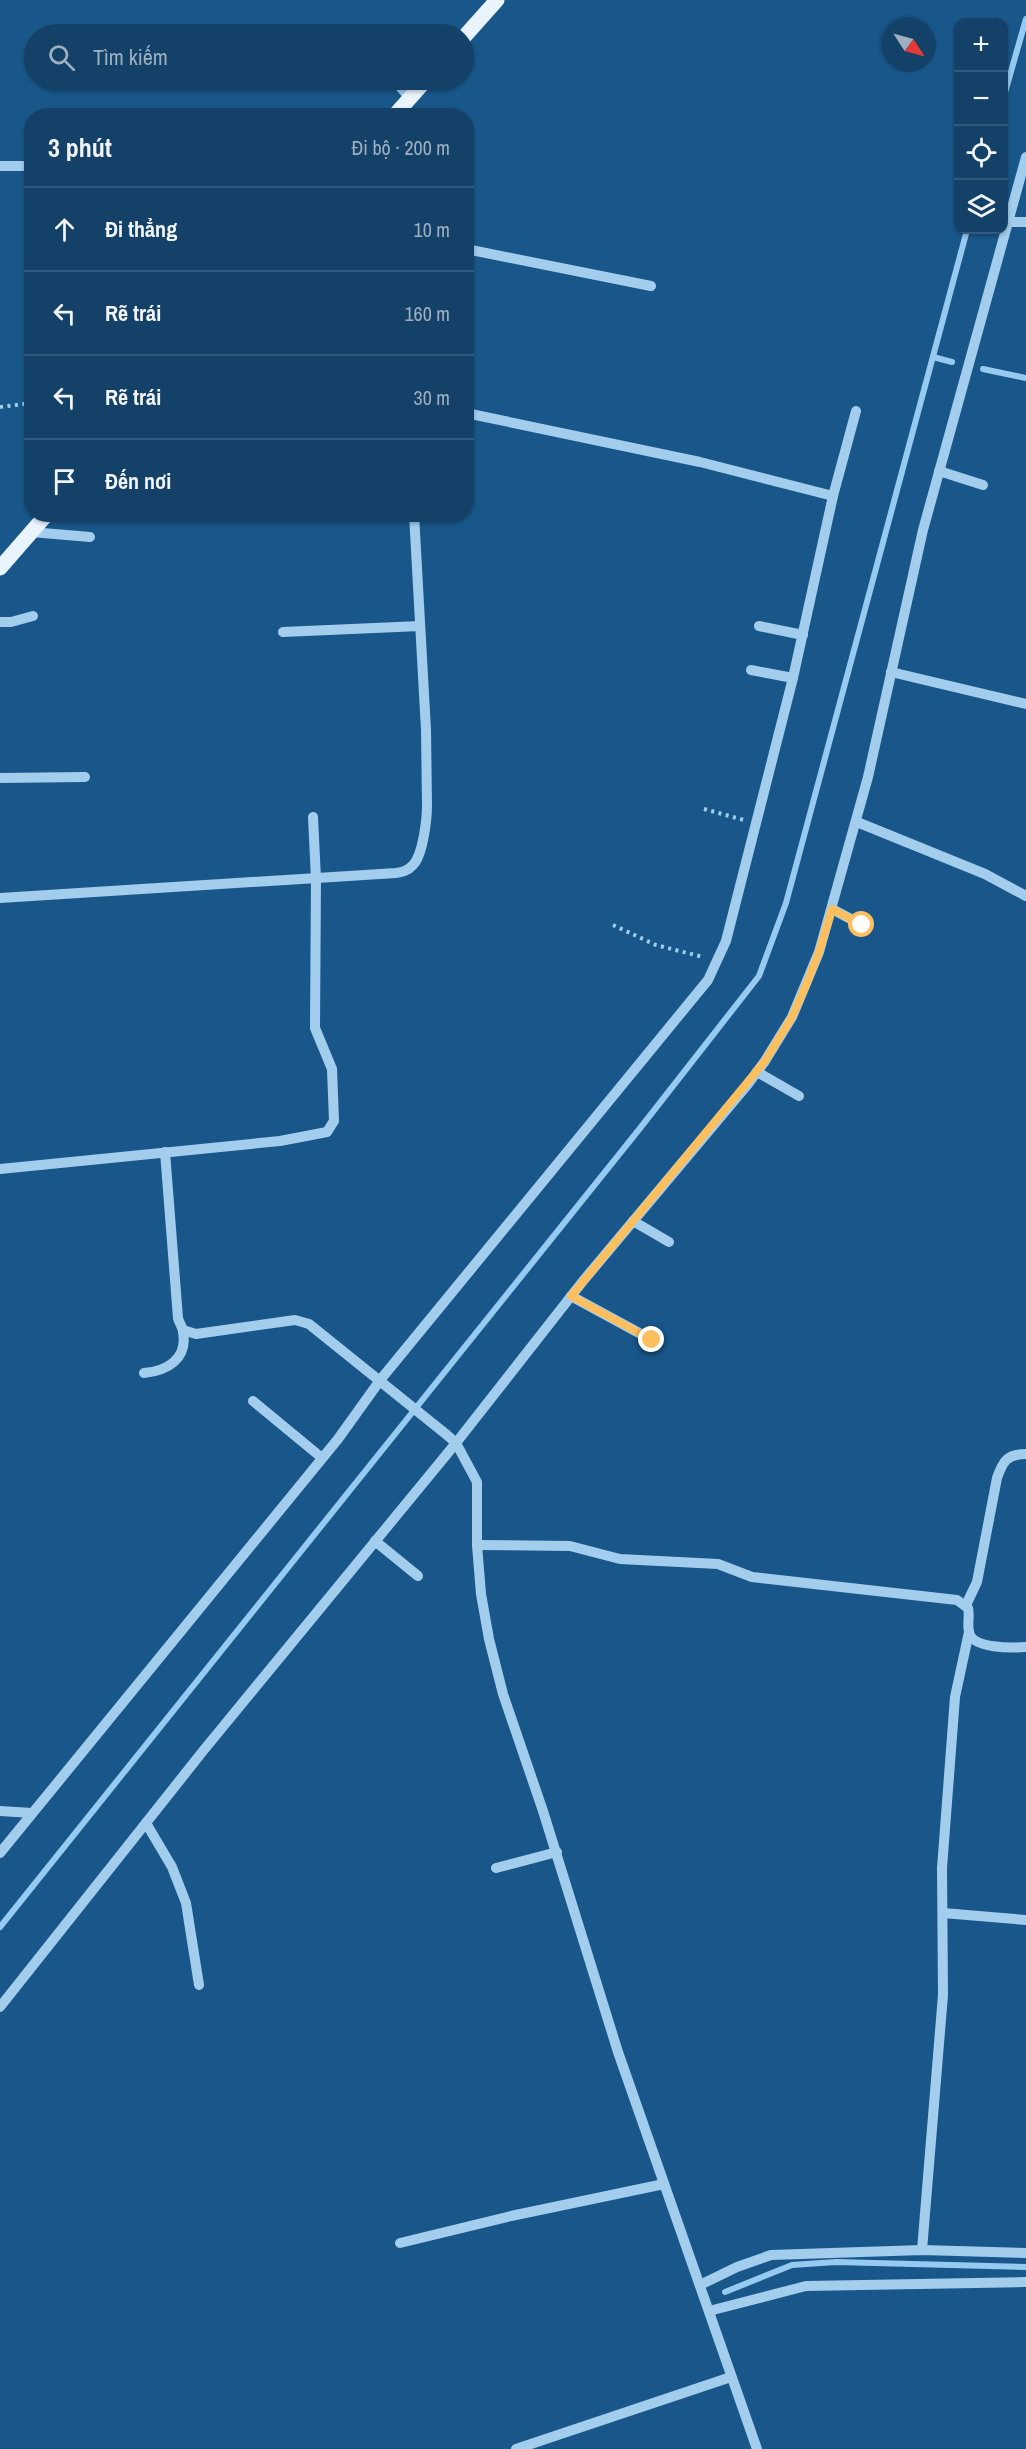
<!DOCTYPE html>
<html lang="vi">
<head>
<meta charset="utf-8">
<style>
  :root { --surface:#134168; --page:#204c71; --text:#f1f3f6; --muted:#9dafc0; --line:#325a7c }
  body { margin:0; font-family:"Archivo Narrow",sans-serif; background:var(--page); color:var(--text) }
  .controls { position:absolute; right:18px; top:18px; display:grid; overflow:hidden; border-radius:12px; box-shadow:0 2px 4px #0004 }
  .controls button { width:54px; height:54px; display:grid; place-items:center; padding:0; border:0; border-bottom:2px solid var(--line); background:var(--surface); color:var(--text); font:30px sans-serif }
  .compass { position:absolute; left:882px; top:18px; width:54px; height:54px; border-radius:50%; background:var(--surface); box-shadow:0 2px 4px #0004; rotate:126deg }
  .stop { position:absolute; width:18px; height:18px; margin:-14px; border:4px solid #ffbf5f; border-radius:50%; background:#fff }
  .stop.end { background:#ffbf5f; border-color:#fff; box-shadow:0 2px 6px #0008 }
  .list { margin:0; padding:0; list-style:none }
  h2 { display:flex; justify-content:space-between; align-items:center; height:78px; margin:0; padding:0 24px; font-size:26px }
  h2 small { font-size:20px; font-weight:400; color:var(--muted) }
  .list li { display:grid; grid-template-columns:39px 1fr auto; gap:18px; align-items:center; box-sizing:border-box; height:84px; padding:0 24px; border-top:2px solid var(--line) }
  .list b { display:block; font-size:22px; white-space:nowrap }
  .list em { font-size:20px; font-style:normal; color:var(--muted) }
  .icon { flex:none; width:33px; height:33px; fill:none; stroke:currentColor; stroke-width:2; stroke-linecap:round; stroke-linejoin:round }
  .map { position:relative; flex:none; width:1026px; height:2449px; overflow:hidden }
  .search { position:absolute; background:var(--surface); box-shadow:0 2px 4px #0004; left:24px; top:24px; width:450px; height:66px; display:flex; align-items:center; gap:15px; box-sizing:border-box; padding:0 21px; border-radius:33px; color:var(--muted); font-size:22px }
  .panel { position:absolute; background:var(--surface); box-shadow:0 2px 4px #0004; left:24px; top:108px; width:450px; height:414px; border-radius:24px }
  .map>svg:first-child { display:block }
  .lines { fill:none; stroke-linecap:round; stroke-linejoin:round }
  .stream { stroke:#96caf0; stroke-width:6 }
  .path { stroke:#a3cded; stroke-width:4; stroke-dasharray:3 4.5; stroke-linecap:butt }
  .minor { stroke:#a3cded; stroke-width:10 }
  .major { stroke:#e9f4ff; stroke-width:15 }
  .route { stroke:#ffbf5f; stroke-width:8 }
</style>
</head>
<body>
<div class="map">
<svg width="1026" height="2449" viewBox="0 0 1026 2449">
  <rect width="100%" height="100%" fill="#19578a"/>
  <g class="lines">
    <!-- stream -->
    <g class="stream">
      <path d="M1004,96L1026,19"/>
      <path d="M933,357L952,362"/>
      <path d="M983,369L1026,378"/>
      <path d="M0,1927L641,1127L759,976L786,903L967,230"/>
      <path d="M725,2292L792,2265L836,2262L1026,2267"/>
    </g>
    <!-- path -->
    <g class="path">
      <path d="M0,407L32,403"/>
      <path d="M704,809L744,820"/>
      <path d="M613,925L656,945L703,957"/>
    </g>
    <!-- minor -->
    <g class="minor">
      <path d="M379,30V34"/>
      <path d="M394,80L410,98"/>
      <path d="M0,166H32"/>
      <path d="M1007,222H1026"/>
      <path d="M466,249L651,286"/>
      <path d="M466,413L700,462L833,496"/>
      <path d="M466,440L468,489"/>
      <path d="M939,471L983,485"/>
      <path d="M31,532L90,537"/>
      <path d="M0,622H11L33,616"/>
      <path d="M759,626L803,635"/>
      <path d="M283,632L420,626"/>
      <path d="M751,670L793,678"/>
      <path d="M891,672L1026,704"/>
      <path d="M0,778L85,777"/>
      <path d="M857,822L985,874L1026,896"/>
      <path d="M0,898L396,873C402,872 408,871 413,865C423,855 427,819 427,805L426,730L414,514"/>
      <path d="M832,909L862,925"/>
      <path d="M757,1072L799,1096"/>
      <path d="M0,1169L280,1141L327,1132L334,1121L332,1069L315,1028L316,879L313,817"/>
      <path d="M633,1221L669,1242"/>
      <path d="M571,1296L652,1340"/>
      <path d="M183,1330L196,1334L295,1320L309,1324L447,1435L456,1443L477,1482V1545L481,1594L489,1639L503,1694L543,1811L618,2052L757,2449"/>
      <path d="M144,1373C167,1371 188,1359 183,1332C183,1327 179,1323 178,1318L165,1152"/>
      <path d="M253,1401L322,1458"/>
      <path d="M375,1541L418,1576"/>
      <path d="M477,1545L570,1546L620,1559L718,1564L752,1577L957,1600L968,1608C970,1616 967,1624 969,1632C972,1649 1013,1648 1026,1647"/>
      <path d="M966,1605L977,1582L997,1478C1003,1461 1007,1454 1026,1454"/>
      <path d="M0,1811L32,1813"/>
      <path d="M146,1823L172,1867L186,1903L199,1985"/>
      <path d="M0,1853L338,1439L381,1379L708,980L726,941L793,678L833,496L856,411"/>
      <path d="M496,1868L557,1852"/>
      <path d="M943,1913L1026,1920"/>
      <path d="M0,2007L203,1751L456,1443L583,1281L748,1084L765,1061L792,1017L819,952L868,777L923,530L1026,157"/>
      <path d="M400,2243L511,2216L664,2184"/>
      <path d="M922,2250L943,1995L942,1868L955,1697L969,1632"/>
      <path d="M700,2285L737,2267L771,2255L922,2250L1026,2253"/>
      <path d="M709,2311L806,2286L1026,2282"/>
      <path d="M516,2449L731,2377"/>
    </g>
    <!-- major -->
    <g class="major">
      <path d="M464,37L497,0"/>
      <path d="M394,116L426,80"/>
      <path d="M0,568L47,514"/>
    </g>
  </g>
  <g class="lines">
    <!-- route -->
    <path class="route" d="M652,1340L571,1296L765,1061L792,1017L806,985L819,952L832,909L862,925"/>
  </g>
</svg>
<div class="controls">
<button>+</button>
<button>−</button>
<button><svg class="icon" aria-label="locate" viewBox="0 0 24 24"><circle cx="12" cy="12" r="6"/><path d="M12 2v4M12 18v4M2 12h4M18 12h4"/></svg></button>
<button><svg class="icon" aria-label="layers" viewBox="0 0 24 24"><path d="M12 4l9 5-9 5-9-5zM3 14l9 5 9-5"/></svg></button>
</div>
<svg class="compass" viewBox="-18 -18 36 36"><path d="M0-13l5 13h-10z" fill="#e53935"/><path d="M0 13l5-13h-10z" fill="#9dafc0"/></svg>
<div class="stop" style="left:862px;top:925px"></div>
<div class="stop end" style="left:652px;top:1340px"></div>
<div class="search"><svg class="icon" aria-label="search" viewBox="0 0 24 24"><circle cx="10" cy="10" r="6"/><path d="M15 15l6 6"/></svg>Tìm kiếm</div>
<section class="panel">
<h2>3 phút<small>Đi bộ · 200 m</small></h2>
<ul class="list">
<li><svg class="icon" aria-label="ahead" viewBox="0 0 24 24"><path d="M12 20V5M6 11l6-6 6 6"/></svg><div><b>Đi thẳng</b></div><em>10 m</em></li>
<li><svg class="icon" aria-label="left" viewBox="0 0 24 24"><path d="M17 20v-9H6M10 6l-5 5 5 5"/></svg><div><b>Rẽ trái</b></div><em>160 m</em></li>
<li><svg class="icon" aria-label="left" viewBox="0 0 24 24"><path d="M17 20v-9H6M10 6l-5 5 5 5"/></svg><div><b>Rẽ trái</b></div><em>30 m</em></li>
<li><svg class="icon" aria-label="arrive" viewBox="0 0 24 24"><path d="M6 21V4h12l-3 4 3 4H6"/></svg><div><b>Đến nơi</b></div></li>
</ul>
</section>
</div>
</body>
</html>
